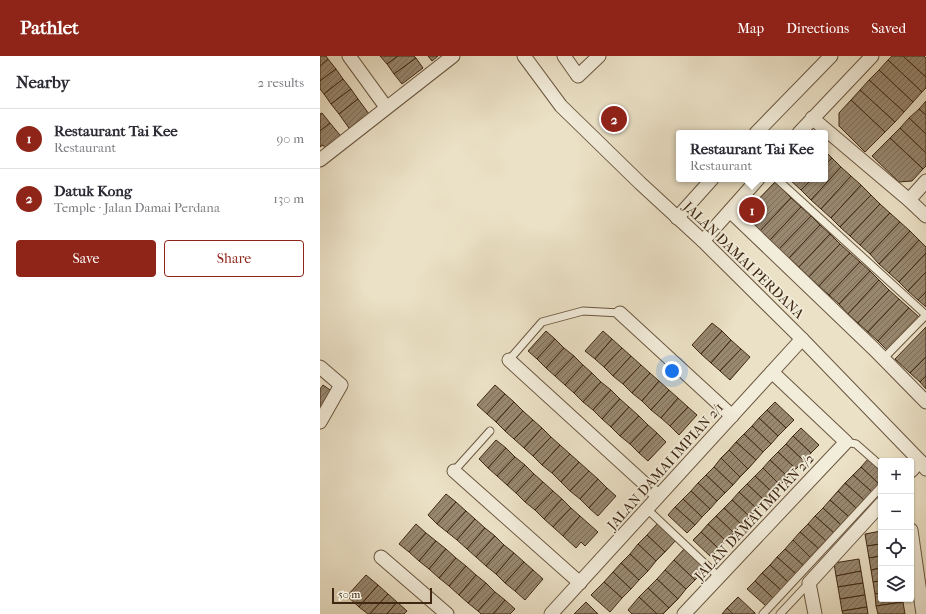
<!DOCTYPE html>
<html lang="en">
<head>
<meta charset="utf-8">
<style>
  :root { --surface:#fff; --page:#f7f7f7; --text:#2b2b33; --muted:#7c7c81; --line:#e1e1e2; --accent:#8f2418 }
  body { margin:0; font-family:"IM FELL French Canon",serif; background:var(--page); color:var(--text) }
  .controls { position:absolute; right:12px; bottom:12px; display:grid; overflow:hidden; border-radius:4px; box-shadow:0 1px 3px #0004 }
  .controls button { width:36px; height:36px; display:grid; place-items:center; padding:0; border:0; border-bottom:1px solid var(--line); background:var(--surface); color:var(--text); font:20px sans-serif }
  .scale { position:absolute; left:12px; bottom:10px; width:100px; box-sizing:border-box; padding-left:4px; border:2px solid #3f2712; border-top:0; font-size:11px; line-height:14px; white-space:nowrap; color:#3f2712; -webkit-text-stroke:3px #f2ecda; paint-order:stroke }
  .you { position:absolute; left:352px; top:315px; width:14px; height:14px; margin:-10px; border:3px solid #fff; border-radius:50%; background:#1a73e8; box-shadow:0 0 0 6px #1a73e833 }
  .badge { display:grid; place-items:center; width:26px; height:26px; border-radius:50%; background:var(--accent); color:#fff; font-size:13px; font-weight:700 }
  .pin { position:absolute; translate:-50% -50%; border:2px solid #fff; box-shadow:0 1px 4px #0006 }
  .popup { position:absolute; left:356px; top:74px; width:152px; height:52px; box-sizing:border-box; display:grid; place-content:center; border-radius:4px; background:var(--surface); filter:drop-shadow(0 1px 3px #0005); font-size:13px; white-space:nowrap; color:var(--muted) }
  .popup b { font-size:15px; color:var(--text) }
  .popup::after { content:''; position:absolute; left:50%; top:100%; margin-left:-8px; border:8px solid transparent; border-top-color:var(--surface) }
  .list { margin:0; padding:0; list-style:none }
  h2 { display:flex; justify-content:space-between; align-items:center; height:52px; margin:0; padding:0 16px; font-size:17px }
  h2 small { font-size:13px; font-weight:400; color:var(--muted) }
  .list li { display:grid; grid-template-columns:26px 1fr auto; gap:12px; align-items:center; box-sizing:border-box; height:60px; padding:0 16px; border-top:1px solid var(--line) }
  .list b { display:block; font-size:15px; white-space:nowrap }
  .list p { margin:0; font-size:13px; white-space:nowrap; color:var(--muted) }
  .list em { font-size:13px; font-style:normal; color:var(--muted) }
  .actions { display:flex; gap:8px; padding:12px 16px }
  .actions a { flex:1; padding:9px 0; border:1px solid var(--accent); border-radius:4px; text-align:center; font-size:14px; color:var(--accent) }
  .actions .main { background:var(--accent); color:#fff }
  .icon { flex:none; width:22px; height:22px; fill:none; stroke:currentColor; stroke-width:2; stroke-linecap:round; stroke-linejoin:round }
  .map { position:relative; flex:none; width:606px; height:558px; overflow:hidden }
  header { display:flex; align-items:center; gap:24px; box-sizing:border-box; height:56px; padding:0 20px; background:var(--accent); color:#fff }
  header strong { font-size:19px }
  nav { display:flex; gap:22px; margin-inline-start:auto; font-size:14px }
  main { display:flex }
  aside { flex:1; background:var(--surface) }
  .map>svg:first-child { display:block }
  .building { fill:url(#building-hatch); stroke:#3f2712 }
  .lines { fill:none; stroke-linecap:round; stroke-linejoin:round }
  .service-casing { stroke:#6a563f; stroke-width:9 }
  .minor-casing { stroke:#6a563f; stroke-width:15 }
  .service { stroke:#f2ecda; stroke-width:7 }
  .minor { stroke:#f2ecda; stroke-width:13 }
  .labels { text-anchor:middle; stroke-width:3.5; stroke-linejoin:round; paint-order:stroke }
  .street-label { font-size:14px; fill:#3f2712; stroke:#f2ecda }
</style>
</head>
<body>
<header>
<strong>Pathlet</strong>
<nav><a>Map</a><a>Directions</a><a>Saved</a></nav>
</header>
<main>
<aside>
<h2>Nearby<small>2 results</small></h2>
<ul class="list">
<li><span class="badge">1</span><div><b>Restaurant Tai Kee</b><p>Restaurant</p></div><em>90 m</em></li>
<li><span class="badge">2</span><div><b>Datuk Kong</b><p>Temple · Jalan Damai Perdana</p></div><em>130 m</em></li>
</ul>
<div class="actions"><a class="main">Save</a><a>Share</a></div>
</aside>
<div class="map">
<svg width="606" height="558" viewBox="0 0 606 558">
  <defs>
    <pattern id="building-hatch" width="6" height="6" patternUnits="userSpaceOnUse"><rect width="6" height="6" fill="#988870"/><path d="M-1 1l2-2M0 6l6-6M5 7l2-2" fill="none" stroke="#7d6f5b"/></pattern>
  </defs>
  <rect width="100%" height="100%" fill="#ebe1c6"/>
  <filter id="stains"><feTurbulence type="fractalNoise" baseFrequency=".005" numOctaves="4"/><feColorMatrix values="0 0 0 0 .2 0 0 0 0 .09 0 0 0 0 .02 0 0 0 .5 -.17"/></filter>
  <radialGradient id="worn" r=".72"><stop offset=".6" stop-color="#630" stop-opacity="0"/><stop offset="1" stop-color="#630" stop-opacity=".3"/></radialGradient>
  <!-- building -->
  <g class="building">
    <path d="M0,0H6L8,3L0,10Z"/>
    <path d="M60,0H78L67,8Z"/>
    <path d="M78,0H94L96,2L74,18L67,8Z"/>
    <path d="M108,0H118L112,5Z"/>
    <path d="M572,0H583L606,21V32L602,36L568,4Z"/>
    <path d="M583,0H604L606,2V21Z"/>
    <path d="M96,2L103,12L82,28L74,18Z"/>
    <path d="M8,3L16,13L0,25V10Z"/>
    <path d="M568,4L602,36L593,46L559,14Z"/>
    <path d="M16,13L23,23L4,38L0,33V25Z"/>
    <path d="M559,14L593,46L584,56L549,24Z"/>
    <path d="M23,23L31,33L11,48L4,38Z"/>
    <path d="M549,24L584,56L575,66L540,34Z"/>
    <path d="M31,33L38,43L19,58L11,48Z"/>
    <path d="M540,34L575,66L565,76L531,44Z"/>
    <path d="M38,43L49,58L39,65L41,68L31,75L19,58Z"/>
    <path d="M531,44L565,76L545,96L519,70V57Z"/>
    <path d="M606,45V59L599,53Z"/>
    <path d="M599,53L606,59V78L589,62Z"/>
    <path d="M2,57L10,67L0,75V58Z"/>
    <path d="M589,62L606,78V97L580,72Z"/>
    <path d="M10,67L24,84L8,96L3,89L0,91V75Z"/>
    <path d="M580,72L606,97V110L603,113L570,82Z"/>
    <path d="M570,82L603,113L592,125L579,126L552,100Z"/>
    <path d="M505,95L512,102L505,109Z"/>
    <path d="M512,102L521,111L491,144L481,134L492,123H505V109Z"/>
    <path d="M521,111L531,120L501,153L491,144Z"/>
    <path d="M531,120L541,129L511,162L501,153Z"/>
    <path d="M469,123H492L481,134Z"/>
    <path d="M455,126L471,142L440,175L431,165V151Z"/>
    <path d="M541,129L551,139L520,171L511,162Z"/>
    <path d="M551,139L560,148L530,180L520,171Z"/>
    <path d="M471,142L481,151L450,184L440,175Z"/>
    <path d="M560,148L570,157L540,189L530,180Z"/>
    <path d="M481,151L491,160L459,193L450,184Z"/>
    <path d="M570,157L580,166L550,198L540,189Z"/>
    <path d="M491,160L500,169L469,202L459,193Z"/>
    <path d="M580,166L590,175L559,208L550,198Z"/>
    <path d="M500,169L510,178L479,211L469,202Z"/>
    <path d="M590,175L599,184L569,217L559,208Z"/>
    <path d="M510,178L520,188L489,221L479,211Z"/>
    <path d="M599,184L606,191V197L579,226L569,217Z"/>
    <path d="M520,188L530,197L499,230L489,221Z"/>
    <path d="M530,197L540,206L509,239L499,230Z"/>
    <path d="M606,197V216L588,235L579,226Z"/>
    <path d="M540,206L550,215L519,248L509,239Z"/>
    <path d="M550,215L559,224L528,258L519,248Z"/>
    <path d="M606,216V236L598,244L588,235Z"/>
    <path d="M559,224L569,234L538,267L528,258Z"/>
    <path d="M569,234L579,243L548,276L538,267Z"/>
    <path d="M606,236V251L598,244Z"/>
    <path d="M579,243L589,252L558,285L548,276Z"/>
    <path d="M589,252L599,261L567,294L558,285Z"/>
    <path d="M392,267L402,275L381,298L372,289Z"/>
    <path d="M606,271V301L590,317L575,303Z"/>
    <path d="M226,275L235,283L217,303L208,295Z"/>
    <path d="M283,275L292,283L275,303L265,295Z"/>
    <path d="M402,275L411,284L391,307L381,298Z"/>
    <path d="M235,283L244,292L226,312L217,303Z"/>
    <path d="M292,283L302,292L284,311L275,303Z"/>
    <path d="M411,284L421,293L400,315L391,307Z"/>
    <path d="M244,292L254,300L235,320L226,312Z"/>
    <path d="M302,292L311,300L293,320L284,311Z"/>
    <path d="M421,293L430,301L410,324L400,315Z"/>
    <path d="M254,300L263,309L245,329L235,320Z"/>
    <path d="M311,300L321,309L303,328L293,320Z"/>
    <path d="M606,301V320L600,326L590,317Z"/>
    <path d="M263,309L272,317L254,337L245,329Z"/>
    <path d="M321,309L330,317L312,337L303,328Z"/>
    <path d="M272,317L281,326L263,346L254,337Z"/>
    <path d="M330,317L339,325L322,345L312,337Z"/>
    <path d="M606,320V333L600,326Z"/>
    <path d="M339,325L349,334L331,354L322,345Z"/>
    <path d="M281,326L291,334L273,354L263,346Z"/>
    <path d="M3,329L13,336L0,353V333Z"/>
    <path d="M175,329L185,338L167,358L157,349Z"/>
    <path d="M291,334L300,343L282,363L273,354Z"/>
    <path d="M349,334L358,342L341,362L331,354Z"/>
    <path d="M185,338L194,346L176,366L167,358Z"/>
    <path d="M358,342L368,351L350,370L341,362Z"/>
    <path d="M300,343L309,351L291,371L282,363Z"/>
    <path d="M194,346L203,355L185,375L176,366Z"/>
    <path d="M455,346L474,364L466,372L447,354Z"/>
    <path d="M309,351L319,360L300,380L291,371Z"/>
    <path d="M368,351L377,359L359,379L350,370Z"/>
    <path d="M447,354L466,372L458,380L439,362Z"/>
    <path d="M203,355L213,364L194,383L185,375Z"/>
    <path d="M319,360L328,369L310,388L300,380Z"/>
    <path d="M439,362L458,380L451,388L432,370Z"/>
    <path d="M213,364L222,372L204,392L194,383Z"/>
    <path d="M328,369L337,377L319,397L310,388Z"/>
    <path d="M432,370L451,388L443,396L424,378Z"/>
    <path d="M222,372L231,381L213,400L204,392Z"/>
    <path d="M481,372L499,389L491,397L473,380Z"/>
    <path d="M337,377L346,386L328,405L319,397Z"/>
    <path d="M424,378L443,396L436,404L416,386Z"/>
    <path d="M473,380L491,397L484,405L466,388Z"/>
    <path d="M231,381L240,389L222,409L213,400Z"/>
    <path d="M176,384L186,392L168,412L159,403Z"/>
    <path d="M416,386L436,404L428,413L409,394Z"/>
    <path d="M466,388L484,405L476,413L458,396Z"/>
    <path d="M240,389L250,398L232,417L222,409Z"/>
    <path d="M186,392L195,401L177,420L168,412Z"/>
    <path d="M409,394L428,413L420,421L401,402Z"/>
    <path d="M458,396L476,413L468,421L450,404Z"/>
    <path d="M250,398L259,406L241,426L232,417Z"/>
    <path d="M195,401L205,409L187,429L177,420Z"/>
    <path d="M401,402L420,421L413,429L394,411Z"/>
    <path d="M548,403L561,415V426L559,428L541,411Z"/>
    <path d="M450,404L468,421L460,429L443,412Z"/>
    <path d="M259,406L269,415L250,435L241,426Z"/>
    <path d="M205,409L214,418L196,437L187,429Z"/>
    <path d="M394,411L413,429L405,437L386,419Z"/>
    <path d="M541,411L559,428L552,436L533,419Z"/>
    <path d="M443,412L460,429L453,437L435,420Z"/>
    <path d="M269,415L278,423L260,443L250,435Z"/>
    <path d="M214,418L223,426L205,446L196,437Z"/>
    <path d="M386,419L405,437L397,445L378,427Z"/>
    <path d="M533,419L552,436L544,444L525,427Z"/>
    <path d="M435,420L453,437L445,445L427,428Z"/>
    <path d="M278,423L287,432L269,452L260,443Z"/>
    <path d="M223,426L233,435L215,454L205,446Z"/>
    <path d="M378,427L397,445L390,453L371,435Z"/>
    <path d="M525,427L544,444L537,453L518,435Z"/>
    <path d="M427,428L445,445L437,453L419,436Z"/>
    <path d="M287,432L296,440L278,460L269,452Z"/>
    <path d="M233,435L242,443L224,463L215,454Z"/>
    <path d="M371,435L390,453L382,461L363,443Z"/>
    <path d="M518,435L537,453L529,461L510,444Z"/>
    <path d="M419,436L437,453L430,461L412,444Z"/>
    <path d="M126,438L136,446L117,468L108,459Z"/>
    <path d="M242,443L251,452L233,471L224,463Z"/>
    <path d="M363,443L382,461L375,469L355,451Z"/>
    <path d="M412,444L430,461L422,469L404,452Z"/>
    <path d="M510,444L529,461L521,469L503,452Z"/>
    <path d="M136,446L146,455L127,476L117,468Z"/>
    <path d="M355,451L375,469L367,477L348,459Z"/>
    <path d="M251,452L260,460L243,480L233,471Z"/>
    <path d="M404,452L422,469L414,477L396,460Z"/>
    <path d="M503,452L521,469L514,477L495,460Z"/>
    <path d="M146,455L155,463L137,484L127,476Z"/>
    <path d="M260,460L278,476L265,490L261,486L256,492L243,480Z"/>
    <path d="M396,460L414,477L406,485L388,468Z"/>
    <path d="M495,460L514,477L506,485L488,468Z"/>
    <path d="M155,463L165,472L147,493L137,484Z"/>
    <path d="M338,467L356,484L345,496L327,479Z"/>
    <path d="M96,468L106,477L89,496L79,488Z"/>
    <path d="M388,468L406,485L399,493L381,476Z"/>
    <path d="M488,468L506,485L499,493L480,476Z"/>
    <path d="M165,472L175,480L156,501L147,493Z"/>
    <path d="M561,475V488L547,490L545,478Z"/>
    <path d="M381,476L399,493L391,501L373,484Z"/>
    <path d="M480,476L499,493L491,502L473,484Z"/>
    <path d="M106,477L116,485L99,505L89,496Z"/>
    <path d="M327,479L345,496L336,505L318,488Z"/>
    <path d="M175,480L184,489L166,510L156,501Z"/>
    <path d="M473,484L491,502L484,510L465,493Z"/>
    <path d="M116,485L126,493L109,513L99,505Z"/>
    <path d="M318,488L336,505L328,515L310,498Z"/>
    <path d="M561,488V500L549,502L547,490Z"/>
    <path d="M184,489L194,497L176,518L166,510Z"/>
    <path d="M365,492L386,512L375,524L354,504Z"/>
    <path d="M126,493L136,502L119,522L109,513Z"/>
    <path d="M465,493L484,510L476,518L457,501Z"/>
    <path d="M194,497L204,506L185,527L176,518Z"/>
    <path d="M310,498L328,515L319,524L301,507Z"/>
    <path d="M561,500V512L551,514L549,502Z"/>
    <path d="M457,501L476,518L468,526L450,509Z"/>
    <path d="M136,502L146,510L129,530L119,522Z"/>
    <path d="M539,503L541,515L516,520L514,507Z"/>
    <path d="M354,504L375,524L366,533L345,514Z"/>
    <path d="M204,506L213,514L195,535L185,527Z"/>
    <path d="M301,507L319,524L311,533L293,516Z"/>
    <path d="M450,509L468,526L461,534L442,517Z"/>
    <path d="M146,510L156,519L139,539L129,530Z"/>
    <path d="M561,512V525L553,526L551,514Z"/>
    <path d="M213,514L223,523L205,544L195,535Z"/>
    <path d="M345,514L366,533L358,543L337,523Z"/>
    <path d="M541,515L543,527L518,531L516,520Z"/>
    <path d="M293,516L311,533L302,542L284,526Z"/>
    <path d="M442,517L461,534L453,542L435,525Z"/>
    <path d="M46,519L58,529L39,551L27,540Z"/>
    <path d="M156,519L166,527L148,547L139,539Z"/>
    <path d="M337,523L358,543L349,552L328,532Z"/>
    <path d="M435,525L453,542L446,550L427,533Z"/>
    <path d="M561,525V537L555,538L553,526Z"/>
    <path d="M284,526L302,542L290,556L271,539Z"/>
    <path d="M166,527L175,536L158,555L148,547Z"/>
    <path d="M543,527L545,539L520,543L518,531Z"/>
    <path d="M58,529L68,538L50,558H48L39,551Z"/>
    <path d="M328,532L349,552L343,558H337L319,541Z"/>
    <path d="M175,536L185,544L173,558H161L158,555Z"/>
    <path d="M561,537V543H582L583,546L556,550L555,538Z"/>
    <path d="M68,538L77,546L67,558H50Z"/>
    <path d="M545,539L547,551L522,555L520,543Z"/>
    <path d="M319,541L337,558H312L308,554Z"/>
    <path d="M418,541L435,557V558H413L407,552Z"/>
    <path d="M185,544L195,553L190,558H173Z"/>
    <path d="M77,546L87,555L84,558H67Z"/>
    <path d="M266,546L278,558H254Z"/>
    <path d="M583,546L585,558H558L556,550Z"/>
    <path d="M547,551L548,558H523L522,555Z"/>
    <path d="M407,552L413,558H402Z"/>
  </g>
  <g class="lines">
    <defs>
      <g id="service">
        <path d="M457,123L606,259"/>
        <path d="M563,303L606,259"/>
        <path d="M189,304L222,266L263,255L300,257"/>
        <path d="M526,386L536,388L561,410"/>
        <path d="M134,415L170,375"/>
        <path d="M327,453L399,521"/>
        <path d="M443,558L561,431"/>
        <path d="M460,558L489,527"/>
      </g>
      <g id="minor">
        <path d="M29,0L66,51"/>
        <path d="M204,0L241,50L320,127L383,185L482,283L600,405L606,413"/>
        <path d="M244,0L258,20L279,0"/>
        <path d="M492,62L589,144L606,160"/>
        <path d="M436,77L511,0"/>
        <path d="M479,77L552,0"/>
        <path d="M0,104L133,0"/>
        <path d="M589,144L606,125"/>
        <path d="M410,155L554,293L606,346"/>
        <path d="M357,162L392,123"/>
        <path d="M383,185L438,123"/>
        <path d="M300,257L412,360"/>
        <path d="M189,304L338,440"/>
        <path d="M0,311L21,329L0,366"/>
        <path d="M134,415L260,527"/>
        <path d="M591,415L600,405"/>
        <path d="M591,474L603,558"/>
        <path d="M61,501L127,558"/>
        <path d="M231,558L482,283"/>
        <path d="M364,558L526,386L452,316"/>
        <path d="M495,558L489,527L561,448"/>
      </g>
    </defs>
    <!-- service casing -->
    <use href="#service" class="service-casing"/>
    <!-- minor casing -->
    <use href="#minor" class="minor-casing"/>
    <!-- service -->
    <use href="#service" class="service"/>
    <!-- minor -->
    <use href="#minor" class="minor"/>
  </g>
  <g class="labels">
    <!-- street labels -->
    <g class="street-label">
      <text transform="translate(424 204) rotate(44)" y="5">JALAN DAMAI PERDANA</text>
      <text transform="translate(345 410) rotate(-48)" y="5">JALAN DAMAI IMPIAN 2/1</text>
      <text transform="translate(434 461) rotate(-47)" y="5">JALAN DAMAI IMPIAN 2/2</text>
    </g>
  </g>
  <rect width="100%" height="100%" filter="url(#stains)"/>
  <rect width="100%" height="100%" fill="url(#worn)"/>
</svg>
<div class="controls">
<button>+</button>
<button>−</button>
<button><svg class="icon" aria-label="locate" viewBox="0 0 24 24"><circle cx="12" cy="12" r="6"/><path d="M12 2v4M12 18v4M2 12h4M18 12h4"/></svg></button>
<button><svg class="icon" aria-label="layers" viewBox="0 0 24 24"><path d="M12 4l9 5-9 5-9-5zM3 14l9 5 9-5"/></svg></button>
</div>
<div class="scale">50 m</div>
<div class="you"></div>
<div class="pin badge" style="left:432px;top:154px">1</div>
<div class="popup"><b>Restaurant Tai Kee</b>Restaurant</div>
<div class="pin badge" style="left:294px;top:63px">2</div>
</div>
</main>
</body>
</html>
